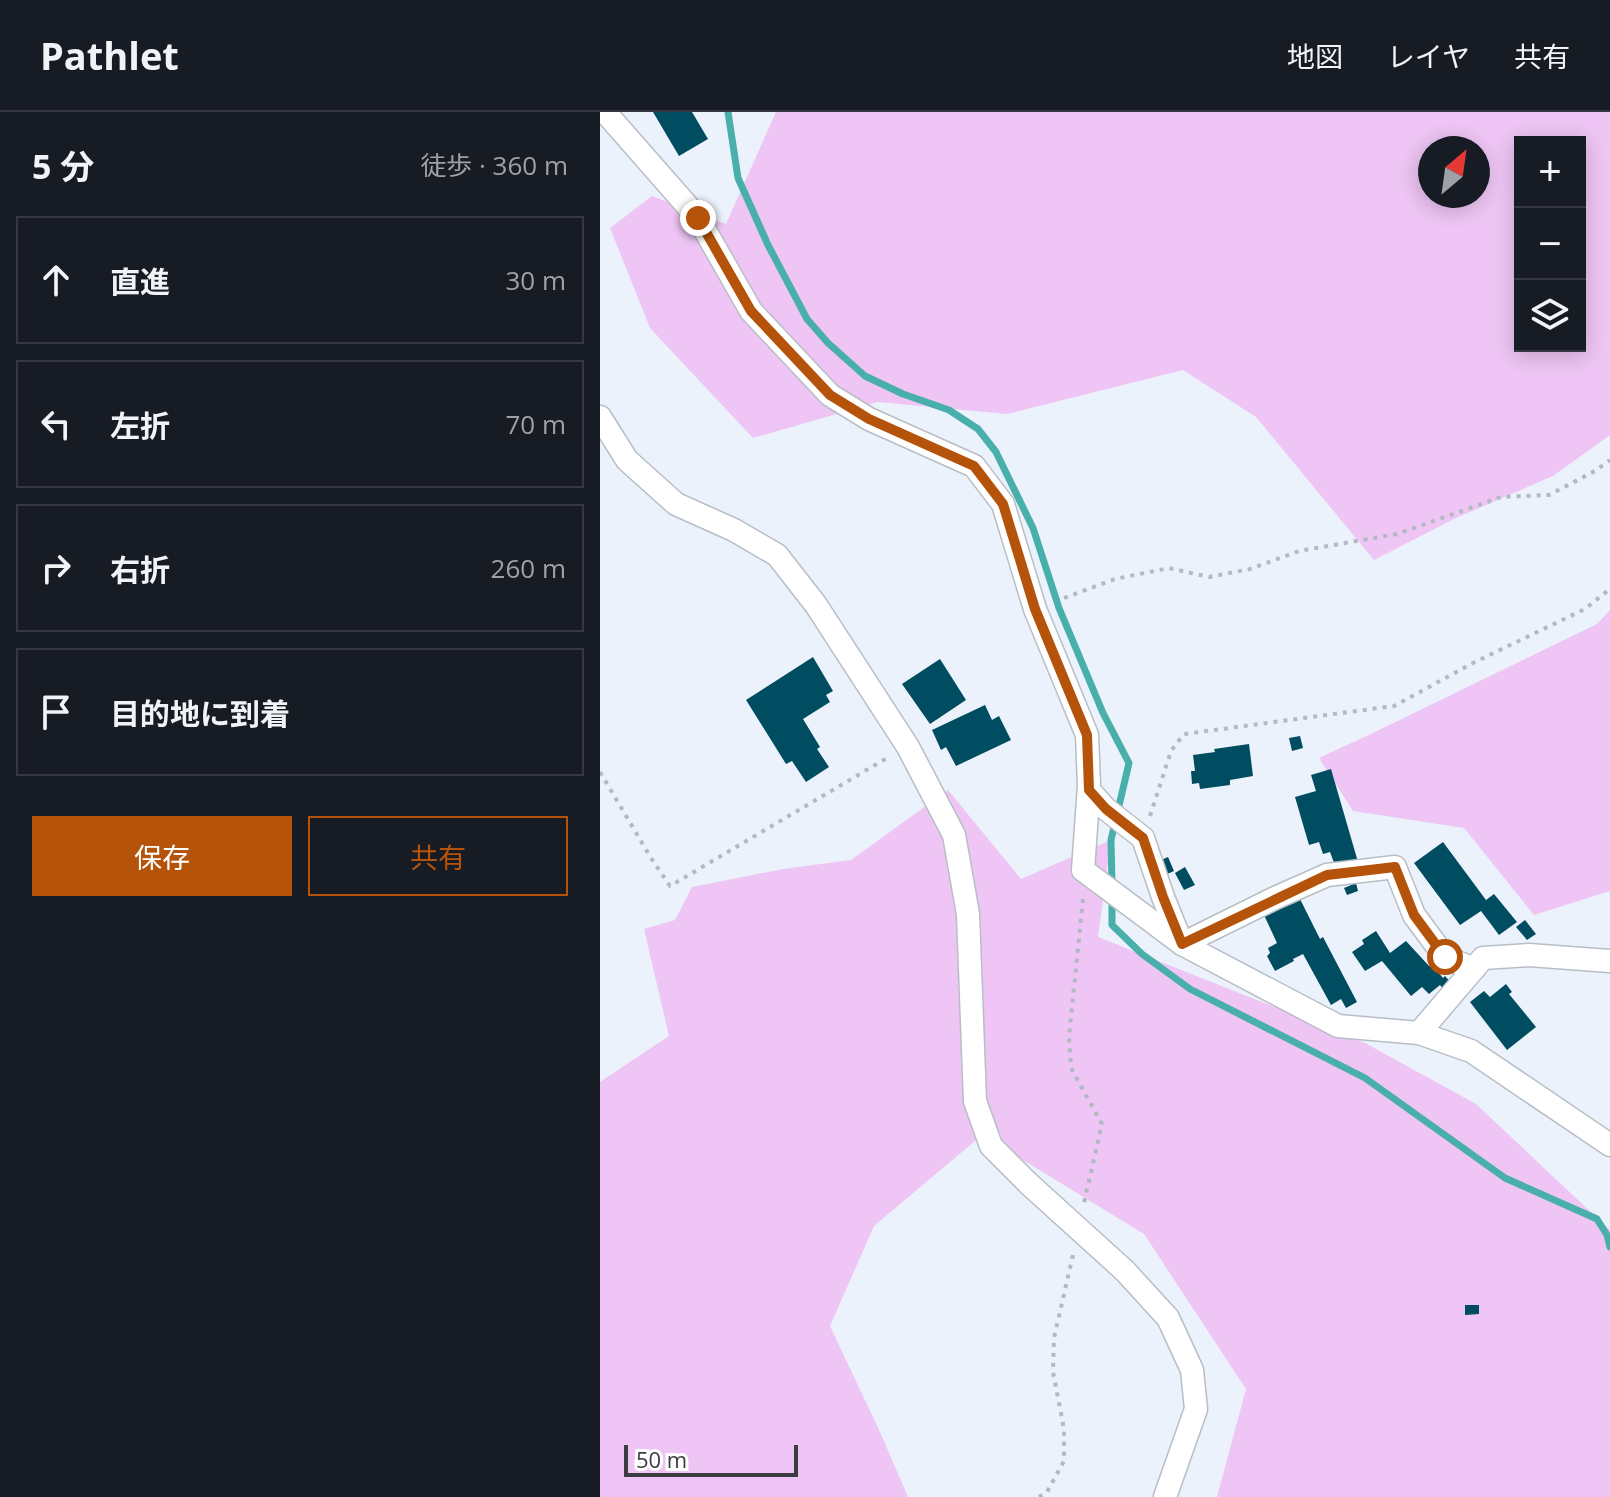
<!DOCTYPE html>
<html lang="ja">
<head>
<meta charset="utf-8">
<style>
  :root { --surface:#171b24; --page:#242831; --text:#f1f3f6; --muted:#9ea1a6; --line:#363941; --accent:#b45309 }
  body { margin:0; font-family:"Open Sans","Noto Sans JP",sans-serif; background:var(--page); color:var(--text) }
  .controls { position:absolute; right:24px; top:24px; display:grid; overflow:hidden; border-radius:0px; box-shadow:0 4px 20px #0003 }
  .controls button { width:72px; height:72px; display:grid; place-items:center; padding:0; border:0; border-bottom:2px solid var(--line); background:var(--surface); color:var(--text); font:40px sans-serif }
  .compass { position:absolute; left:818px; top:24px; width:72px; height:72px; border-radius:50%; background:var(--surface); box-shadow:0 4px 20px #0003; rotate:29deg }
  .scale { position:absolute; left:24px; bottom:20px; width:174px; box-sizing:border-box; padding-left:8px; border:4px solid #3b3d41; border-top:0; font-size:22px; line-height:28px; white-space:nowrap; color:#3b3d41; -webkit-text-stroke:6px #fff; paint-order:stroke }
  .stop { position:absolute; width:24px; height:24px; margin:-18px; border:6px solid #b45309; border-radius:50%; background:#fff }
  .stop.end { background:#b45309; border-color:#fff; box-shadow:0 2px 8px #0008 }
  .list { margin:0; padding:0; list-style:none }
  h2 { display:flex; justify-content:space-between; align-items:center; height:104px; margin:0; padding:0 32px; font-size:34px }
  h2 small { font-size:26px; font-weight:400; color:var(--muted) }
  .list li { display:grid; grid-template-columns:52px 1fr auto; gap:24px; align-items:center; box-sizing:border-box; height:128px; margin:0 16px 16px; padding:0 16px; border:2px solid var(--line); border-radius:0px }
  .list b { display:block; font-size:30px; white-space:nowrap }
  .list em { font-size:26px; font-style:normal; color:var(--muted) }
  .actions { display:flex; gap:16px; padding:24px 32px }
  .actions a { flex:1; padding:18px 0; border:2px solid var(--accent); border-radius:0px; text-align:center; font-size:28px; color:var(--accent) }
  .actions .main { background:var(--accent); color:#fff }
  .icon { flex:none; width:44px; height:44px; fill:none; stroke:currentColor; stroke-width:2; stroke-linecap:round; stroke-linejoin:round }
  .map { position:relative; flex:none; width:1010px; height:1385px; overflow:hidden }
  header { display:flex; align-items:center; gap:48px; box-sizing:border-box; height:112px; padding:0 40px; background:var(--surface); border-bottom:2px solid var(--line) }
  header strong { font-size:38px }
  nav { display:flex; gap:44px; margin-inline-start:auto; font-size:28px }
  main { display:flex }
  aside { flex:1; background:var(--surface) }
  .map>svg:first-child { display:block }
  .green { fill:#eec5f4; fill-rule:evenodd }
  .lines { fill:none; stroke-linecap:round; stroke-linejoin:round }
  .stream { stroke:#48afab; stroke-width:7 }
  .building { fill:#004d62 }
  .minor-casing { stroke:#b8bec6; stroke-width:25 }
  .path { stroke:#b3b9c0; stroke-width:4; stroke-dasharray:4 6; stroke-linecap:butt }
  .minor { stroke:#fff; stroke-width:22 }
  .minor-bridge-casing { stroke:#b8bec6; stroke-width:25; stroke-linecap:butt }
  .minor-bridge { stroke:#fff; stroke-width:22 }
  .route { stroke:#b45309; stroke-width:10 }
</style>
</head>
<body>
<header>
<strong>Pathlet</strong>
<nav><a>地図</a><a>レイヤ</a><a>共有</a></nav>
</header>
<main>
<aside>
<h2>5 分<small>徒歩 · 360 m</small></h2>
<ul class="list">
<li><svg class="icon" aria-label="ahead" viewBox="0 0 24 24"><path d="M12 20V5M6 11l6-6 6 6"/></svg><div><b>直進</b></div><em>30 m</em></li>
<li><svg class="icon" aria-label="left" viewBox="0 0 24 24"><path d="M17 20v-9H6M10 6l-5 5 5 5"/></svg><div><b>左折</b></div><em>70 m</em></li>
<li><svg class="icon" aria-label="right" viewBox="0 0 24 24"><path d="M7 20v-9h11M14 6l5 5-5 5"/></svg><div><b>右折</b></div><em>260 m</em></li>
<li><svg class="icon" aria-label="arrive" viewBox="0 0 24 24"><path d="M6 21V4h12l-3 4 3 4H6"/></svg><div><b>目的地に到着</b></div></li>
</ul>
<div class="actions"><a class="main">保存</a><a>共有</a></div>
</aside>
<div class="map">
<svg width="1010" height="1385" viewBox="0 0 1010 1385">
  <rect width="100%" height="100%" fill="#ebf2fb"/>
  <!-- green -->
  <g class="green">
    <path d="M176,0H1010V323L953,364L856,406L774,448L656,305L583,258L407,302L278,290L153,326L50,216L10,116L52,84L126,112ZM920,30H980V234H920ZM830,36H878V84H830Z"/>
    <path d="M1010,498V779L934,803L864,716L753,699L719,646L773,621L997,512Z"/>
    <path d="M348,678L421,767L511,728L498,825L765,931L876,992L1010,1118V1385H617L646,1277L544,1122L382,1023L274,1114L230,1214L280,1320L308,1385H0V970L69,924L44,817L75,808L92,775L183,757L251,748Z"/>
  </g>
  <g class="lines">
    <!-- stream -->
    <g class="stream">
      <path d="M128,0L138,66L168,133L207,207L228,231L265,264L303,282L349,298L378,317L396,340L433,416L459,496L503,601L529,651L511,728L512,772"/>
      <path d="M512,784V813L542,842L590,877L765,966L905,1066L997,1107L1007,1123L1010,1135"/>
    </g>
  </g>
  <!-- building -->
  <g class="building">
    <path d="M53,0H92L108,27L79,44Z"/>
    <path d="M213,545L233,579L226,583L230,590L203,607L220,635L217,637L229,655L206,670L192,649L186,652L146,588Z"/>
    <path d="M340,547L366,588L330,612L302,572Z"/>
    <path d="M385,593L392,608L399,604L411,628L356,654L346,635L341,638L332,618Z"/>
    <path d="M700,624L703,636L692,639L689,626Z"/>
    <path d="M649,632L653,664L630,668V673L600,677L599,671L592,672L591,659H595L593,643L615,640L614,637Z"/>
    <path d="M731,657L758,750L736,756L730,740L723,742L719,730L709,733L695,685L716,679L711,663Z"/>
    <path d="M843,730L886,788L894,782L917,810L899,823L881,799L860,813L814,751Z"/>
    <path d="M568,745L574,759L565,763L559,749Z"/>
    <path d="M585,755L595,773L584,778L575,761Z"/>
    <path d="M756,771L758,779L747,783L744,776Z"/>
    <path d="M698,783L720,827L723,825L757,890L746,896L741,887L731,893L703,842L693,847L694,849L675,859L667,844L670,841L668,836L677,831L663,801Z"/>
    <path d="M925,808L936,822L927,828L916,815Z"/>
    <path d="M776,819L790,841L806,829L829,854L832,853L843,866L845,864L852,872L844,878L840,873L829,882L822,875L811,884L782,849L765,859L752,840L764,832L762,828Z"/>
    <path d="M906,872L912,880L909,882L936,915L907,938L870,890L884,879L890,885Z"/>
    <path d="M865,1193H879V1202L865,1203Z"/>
  </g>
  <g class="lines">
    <defs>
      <g id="minor">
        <path d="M5,0L98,106L151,199L230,283L269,307L374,354L403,392L435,497L487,623L489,673L483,758L582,832L738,914L819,921L871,939L1010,1033"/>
        <path d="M0,305L27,348L76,392L134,418L177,443L216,493L308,635L354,723L368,802L375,989L391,1034L429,1072"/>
        <path d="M489,678L506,697L543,726L563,785L582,832L675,786L727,763L795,755L814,803L845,845L874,857"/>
        <path d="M819,921L883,846L929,843L1010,849"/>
        <path d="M525,1159L568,1206L592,1258L596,1297L565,1385"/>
      </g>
    </defs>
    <!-- minor casing -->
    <use href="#minor" class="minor-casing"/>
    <!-- path -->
    <g class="path">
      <path d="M464,486L515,467L569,456L609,465L650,457L699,439L797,422L901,385L949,383L995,359L1010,348"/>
      <path d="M0,660L51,746L70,774L287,646"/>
      <path d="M550,704L571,639L584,622L794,594L873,551L985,497L1010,477"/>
      <path d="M483,787L469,925L471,956L502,1012L484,1091"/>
      <path d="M439,1385L447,1380L464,1349V1317L453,1260L454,1226L473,1143"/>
    </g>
    <!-- minor -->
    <use href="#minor" class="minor"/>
    <defs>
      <path id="minor-bridge" d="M429,1072L525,1159"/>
    </defs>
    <!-- minor-bridge casing -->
    <use href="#minor-bridge" class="minor-bridge-casing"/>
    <!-- minor-bridge -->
    <use href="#minor-bridge" class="minor-bridge"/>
  </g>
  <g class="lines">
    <!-- route -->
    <path class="route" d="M98,106L151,199L230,283L269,307L374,354L403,392L435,497L487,623L489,678L506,697L543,726L563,785L582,832L727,763L795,755L814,803L845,845"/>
  </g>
</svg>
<div class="controls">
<button>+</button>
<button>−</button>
<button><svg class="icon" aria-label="layers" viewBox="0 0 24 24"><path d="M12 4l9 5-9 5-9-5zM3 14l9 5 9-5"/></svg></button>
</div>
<svg class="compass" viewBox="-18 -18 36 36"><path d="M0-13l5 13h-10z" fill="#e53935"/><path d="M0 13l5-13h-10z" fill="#9ea1a6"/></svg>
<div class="scale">50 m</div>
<div class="stop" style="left:845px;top:845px"></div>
<div class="stop end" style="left:98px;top:106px"></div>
</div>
</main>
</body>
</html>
